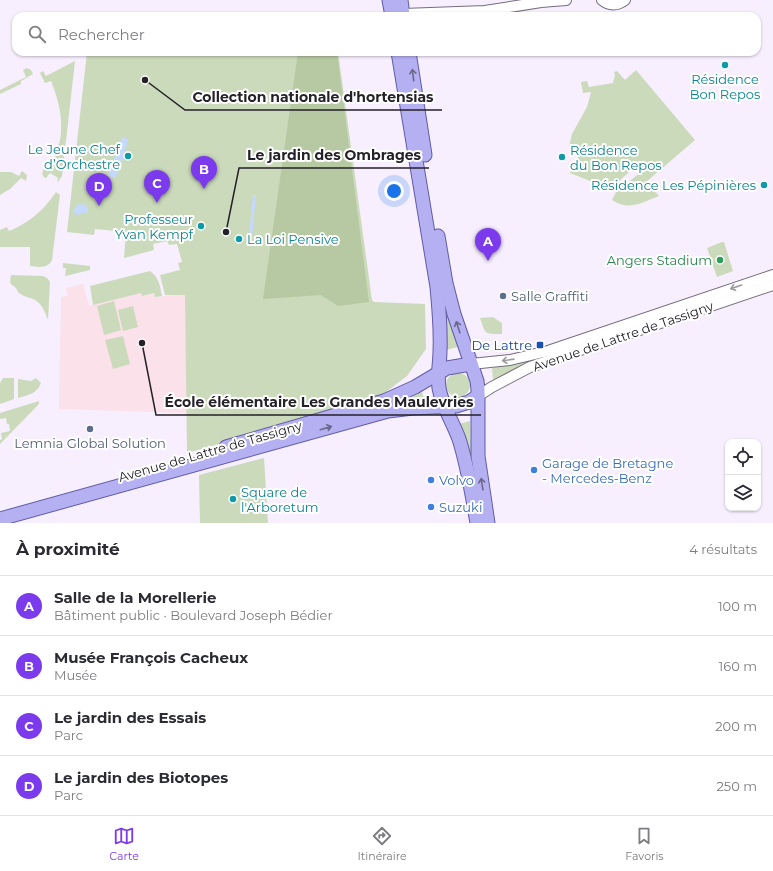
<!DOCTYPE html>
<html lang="fr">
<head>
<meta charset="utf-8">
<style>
  :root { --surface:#fff; --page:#f2f2f3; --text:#2b2b33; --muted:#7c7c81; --line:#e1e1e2; --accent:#7c3aed }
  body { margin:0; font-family:Montserrat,sans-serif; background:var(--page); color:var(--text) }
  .controls { position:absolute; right:12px; bottom:12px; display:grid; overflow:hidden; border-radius:8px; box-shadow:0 1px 3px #0004 }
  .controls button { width:36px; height:36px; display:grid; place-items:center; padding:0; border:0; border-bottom:1px solid var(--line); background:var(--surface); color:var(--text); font:20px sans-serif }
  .you { position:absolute; left:394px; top:191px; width:14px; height:14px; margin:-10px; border:3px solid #fff; border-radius:50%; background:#1a73e8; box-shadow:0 0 0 6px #1a73e833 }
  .badge { display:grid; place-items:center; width:26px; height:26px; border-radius:50%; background:var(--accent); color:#fff; font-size:13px; font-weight:700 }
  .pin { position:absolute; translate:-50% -33px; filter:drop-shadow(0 1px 2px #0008) }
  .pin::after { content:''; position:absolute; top:21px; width:14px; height:12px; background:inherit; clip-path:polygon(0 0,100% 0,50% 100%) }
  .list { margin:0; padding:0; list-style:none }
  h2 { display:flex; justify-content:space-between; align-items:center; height:52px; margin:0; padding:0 16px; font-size:17px }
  h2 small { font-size:13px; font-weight:400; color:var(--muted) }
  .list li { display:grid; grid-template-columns:26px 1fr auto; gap:12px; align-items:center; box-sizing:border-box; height:60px; padding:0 16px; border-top:1px solid var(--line) }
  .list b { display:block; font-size:15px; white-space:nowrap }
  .list p { margin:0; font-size:13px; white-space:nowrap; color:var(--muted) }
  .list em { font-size:13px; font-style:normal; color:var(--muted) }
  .icon { flex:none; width:22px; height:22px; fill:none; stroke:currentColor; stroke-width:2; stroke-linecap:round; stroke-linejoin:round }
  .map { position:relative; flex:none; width:773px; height:523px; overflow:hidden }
  .search { position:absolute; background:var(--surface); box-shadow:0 1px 3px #0004; left:12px; right:12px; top:12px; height:44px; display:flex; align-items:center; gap:10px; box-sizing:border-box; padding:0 14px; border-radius:12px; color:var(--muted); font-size:15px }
  .sheet { height:292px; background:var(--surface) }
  nav { display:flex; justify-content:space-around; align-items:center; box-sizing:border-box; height:56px; border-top:1px solid var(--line); background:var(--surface); font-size:11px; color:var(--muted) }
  nav a { display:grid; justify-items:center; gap:2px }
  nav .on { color:var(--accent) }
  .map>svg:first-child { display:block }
  .education { fill:#fbe1e9 }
  .green { fill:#cbdabb }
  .forest { fill:#b6c9a2 }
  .water { fill:#c5d9fe }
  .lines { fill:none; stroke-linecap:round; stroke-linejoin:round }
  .minor-casing { stroke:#766d7d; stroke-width:12 }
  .major-casing { stroke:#615ca5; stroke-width:15 }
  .minor { stroke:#fff; stroke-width:10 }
  .major { stroke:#b4b0f2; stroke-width:13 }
  .oneway { stroke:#6c688d }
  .oneway2 { stroke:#9d9b9e }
  .culture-dot { fill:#0f9aa8; stroke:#fff; stroke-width:1.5 }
  .leisure-dot { fill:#2e9e5b; stroke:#fff; stroke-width:1.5 }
  .service-dot { fill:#5c6f8a; stroke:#fff; stroke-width:1.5 }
  .transit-dot { fill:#1a4fb4; stroke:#fff; stroke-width:1.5 }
  .shop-dot { fill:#3f7fe0; stroke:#fff; stroke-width:1.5 }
  .labels { text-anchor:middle; stroke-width:4; stroke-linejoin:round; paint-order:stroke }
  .culture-label { font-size:13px; fill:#0d838f; stroke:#fff; text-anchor:end }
  .leisure-label { font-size:13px; fill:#27864d; stroke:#fff; text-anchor:end }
  .service-label { font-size:13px; fill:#4e5e75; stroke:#fff; text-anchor:start }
  .street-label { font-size:13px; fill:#252128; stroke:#fff }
  .transit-label { font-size:13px; fill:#164399; stroke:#fff; text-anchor:end }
  .shop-label { font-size:13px; fill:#366cbe; stroke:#fff; text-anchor:start }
  .leader { fill:none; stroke:#252128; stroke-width:1.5 }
  .callout-dot { fill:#252128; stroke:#fff; stroke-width:1.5 }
  .callout-label { font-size:14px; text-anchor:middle; font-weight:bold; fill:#252128; stroke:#fff; stroke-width:4; stroke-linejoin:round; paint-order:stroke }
</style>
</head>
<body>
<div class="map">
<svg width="773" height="523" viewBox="0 0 773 523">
  <rect width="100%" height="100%" fill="#f7effe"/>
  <!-- education -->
  <path class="education" d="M83,284L89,306L141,293L142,296L154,293L155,297L185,294L187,413L59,409L61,297L68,296L66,288Z"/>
  <!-- green -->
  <g class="green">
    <path d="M87,52H338L372,300L374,302L425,304L426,349L407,376L374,401L187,453L185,295H165L160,275L180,270L178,263L182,262L177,244L169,245L167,241L153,244L154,250L124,258L126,232L95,229L94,235L67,232Z"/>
    <path d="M75,61L62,176L57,183L58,178L50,173L46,178C41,176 42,172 44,168L49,170C66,140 64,113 51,81L45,83L40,73L43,71L46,76Z"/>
    <path d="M27,68L31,70L33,74L21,81V84L0,94V90L26,77L23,70Z"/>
    <path d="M636,70L695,140L646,182L659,196C641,203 629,211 612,200L616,192L641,172L636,166L610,189L570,173L579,155L575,153V151L569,147L572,134L587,107L591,92L583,93L581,82L587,81L589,87L613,83L615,75L614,72L617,71L625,80Z"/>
    <path d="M22,171L27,175L26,181L21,178L10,189L0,195V172H11L19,176Z"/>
    <path d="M56,192L60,195L52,260C48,269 38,267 30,266V247H0V230L7,227L9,231C29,223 44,210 56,192Z"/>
    <path d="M722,242H724L733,271L717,277L707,248Z"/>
    <path d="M63,263L90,266V270L65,276L66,268H63Z"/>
    <path d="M150,271C159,277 160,286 162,296L155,297L154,293L142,296L141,293L93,305L90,286Z"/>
    <path d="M11,275L43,276L47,278L50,282L48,320C45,312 42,303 33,299C28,297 22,296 18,292L16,288L10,283Z"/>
    <path d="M114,301L121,330L104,335L97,306Z"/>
    <path d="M133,306L138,327L123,331L118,310Z"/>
    <path d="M446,312H448L458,347L446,350Z"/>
    <path d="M493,317L502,323V334C484,334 486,335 480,318Z"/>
    <path d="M123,336L130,364L113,369L105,340Z"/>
    <path d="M554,353L518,368L493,380L492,368L518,363Z"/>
    <circle cx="458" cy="385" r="12"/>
    <path d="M3,378H14V399L0,404V383Z"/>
    <path d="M36,378L41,383C37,394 28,395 18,398V379L31,381Z"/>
    <path d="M421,389L425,401L369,409Z"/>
    <path d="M39,401V404L0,444V440L2,439L1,433L10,431L9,424H7L6,418L0,419V413Z"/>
    <path d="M470,421L471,461L459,424Z"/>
    <path d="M264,458L268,523H200L199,475Z"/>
  </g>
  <!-- forest -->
  <path class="forest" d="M298,52H337L369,302L338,306L321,295L263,299Z"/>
  <!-- water -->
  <g class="water">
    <path d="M122,137L128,139L123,159L116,177L118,178L108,176Z"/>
    <path d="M253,195H256L252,238L249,237Z"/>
    <path d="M83,203L88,208V215L86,212C81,213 79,217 74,213L73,211L78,204L81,205Z"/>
  </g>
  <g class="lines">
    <defs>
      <g id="minor">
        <path d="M602,0C609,6 617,6 625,0"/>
        <path d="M403,14L485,11L541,2L566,0"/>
        <path d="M471,364L510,360L548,351L773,275"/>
        <path d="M478,396L492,387L530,367L773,285"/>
      </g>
      <g id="major">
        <path d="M389,0L392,16"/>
        <path d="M401,0L403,16"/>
        <path d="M398,52L437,287C439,308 441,329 440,351C440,363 437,375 439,388C442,406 453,422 459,439C468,467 472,495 477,523"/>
        <path d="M409,52L425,155"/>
        <path d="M438,236L446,283L454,314L477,381L478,389V456L488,523"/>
        <path d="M226,447L384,401L415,387L447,368L471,364"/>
        <path d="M0,519L388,411L413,408L456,406L469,402L478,396"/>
      </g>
    </defs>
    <!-- minor casing -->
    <use href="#minor" class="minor-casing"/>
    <!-- major casing -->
    <use href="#major" class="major-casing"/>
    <!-- minor -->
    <use href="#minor" class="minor"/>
    <!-- major -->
    <use href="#major" class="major"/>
  </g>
  <!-- one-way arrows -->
  <defs><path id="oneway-shaft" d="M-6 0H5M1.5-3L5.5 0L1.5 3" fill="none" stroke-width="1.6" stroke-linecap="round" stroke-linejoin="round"/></defs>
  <g class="oneway">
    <use href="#oneway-shaft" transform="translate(413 75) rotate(-97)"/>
    <use href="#oneway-shaft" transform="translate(458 327) rotate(-108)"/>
    <use href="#oneway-shaft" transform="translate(326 428) rotate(-16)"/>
    <use href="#oneway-shaft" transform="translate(482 484) rotate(-99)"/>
  </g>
  <g class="oneway2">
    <use href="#oneway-shaft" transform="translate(736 287) rotate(161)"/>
    <use href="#oneway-shaft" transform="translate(508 360) rotate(172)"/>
  </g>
  <!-- markers -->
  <g class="culture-dot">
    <circle cx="725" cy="65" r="4"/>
    <circle cx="128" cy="156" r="4"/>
    <circle cx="562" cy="157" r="4"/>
    <circle cx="764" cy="185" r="4"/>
    <circle cx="201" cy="226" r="4"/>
    <circle cx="239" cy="239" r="4"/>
    <circle cx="233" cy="499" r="4"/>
  </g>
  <circle class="leisure-dot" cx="720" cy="260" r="4"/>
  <g class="service-dot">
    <circle cx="503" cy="296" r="4"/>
    <circle cx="90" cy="429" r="4"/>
  </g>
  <rect class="transit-dot" x="536" y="341" width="8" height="8" rx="2"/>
  <g class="shop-dot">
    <circle cx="534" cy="470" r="4"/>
    <circle cx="431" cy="480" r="4"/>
    <circle cx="431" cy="507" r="4"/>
  </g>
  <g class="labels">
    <!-- culture labels -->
    <g class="culture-label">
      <text x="725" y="84" text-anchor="middle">Résidence<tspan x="725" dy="15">Bon Repos</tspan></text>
      <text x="120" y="154">Le Jeune Chef<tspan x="120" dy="15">d’Orchestre</tspan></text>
      <text x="570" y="155" text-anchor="start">Résidence<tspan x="570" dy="15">du Bon Repos</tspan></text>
      <text x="756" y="190">Résidence Les Pépinières</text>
      <text x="193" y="224">Professeur<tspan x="193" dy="15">Yvan Kempf</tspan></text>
      <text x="247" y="244" text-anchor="start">La Loi Pensive</text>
      <text x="241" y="497" text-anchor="start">Square de<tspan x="241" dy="15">l'Arboretum</tspan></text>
    </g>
    <!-- leisure labels -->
    <g class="leisure-label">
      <text x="712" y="265">Angers Stadium</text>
    </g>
    <!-- service labels -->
    <g class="service-label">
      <text x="511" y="301">Salle Graffiti</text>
      <text x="90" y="448" text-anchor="middle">Lemnia Global Solution</text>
    </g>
    <!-- street labels -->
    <g class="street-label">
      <text transform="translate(623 336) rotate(-19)" y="5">Avenue de Lattre de Tassigny</text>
      <text transform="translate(210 451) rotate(-16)" y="5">Avenue de Lattre de Tassigny</text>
    </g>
    <!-- transit labels -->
    <g class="transit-label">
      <text x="532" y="350">De Lattre</text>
    </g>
    <!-- shop labels -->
    <g class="shop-label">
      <text x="542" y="468">Garage de Bretagne<tspan x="542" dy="15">- Mercedes-Benz</tspan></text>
      <text x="439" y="485">Volvo</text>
      <text x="439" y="512">Suzuki</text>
    </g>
  </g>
  <!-- callouts -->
  <path class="leader" d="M145 80L185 110H442M226 232L239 168H429M142 343L156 415H481"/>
  <g class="callout-dot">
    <circle cx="145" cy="80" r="4"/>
    <circle cx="226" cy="232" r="4"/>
    <circle cx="142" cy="343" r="4"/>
  </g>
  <g class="callout-label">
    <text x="313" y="102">Collection nationale d'hortensias</text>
    <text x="334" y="160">Le jardin des Ombrages</text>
    <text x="319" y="407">École élémentaire Les Grandes Maulevries</text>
  </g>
</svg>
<div class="controls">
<button><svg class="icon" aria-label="locate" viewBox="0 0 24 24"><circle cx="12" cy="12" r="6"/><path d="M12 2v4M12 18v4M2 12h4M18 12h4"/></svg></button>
<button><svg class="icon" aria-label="layers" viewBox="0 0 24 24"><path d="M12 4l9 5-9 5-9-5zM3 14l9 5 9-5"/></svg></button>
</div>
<div class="you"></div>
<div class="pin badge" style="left:488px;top:261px">A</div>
<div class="pin badge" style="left:204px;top:189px">B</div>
<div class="pin badge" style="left:157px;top:203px">C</div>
<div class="pin badge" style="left:99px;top:206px">D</div>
<div class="search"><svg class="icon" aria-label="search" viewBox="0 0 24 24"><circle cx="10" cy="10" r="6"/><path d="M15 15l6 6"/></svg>Rechercher</div>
</div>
<section class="sheet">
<h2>À proximité<small>4 résultats</small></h2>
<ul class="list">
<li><span class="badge">A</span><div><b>Salle de la Morellerie</b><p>Bâtiment public · Boulevard Joseph Bédier</p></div><em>100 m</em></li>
<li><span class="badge">B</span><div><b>Musée François Cacheux</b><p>Musée</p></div><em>160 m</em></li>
<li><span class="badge">C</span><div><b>Le jardin des Essais</b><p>Parc</p></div><em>200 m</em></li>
<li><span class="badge">D</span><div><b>Le jardin des Biotopes</b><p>Parc</p></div><em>250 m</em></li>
</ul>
</section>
<nav>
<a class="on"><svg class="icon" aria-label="map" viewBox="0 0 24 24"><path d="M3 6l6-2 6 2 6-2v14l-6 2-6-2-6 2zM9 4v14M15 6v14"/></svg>Carte</a>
<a><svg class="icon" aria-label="directions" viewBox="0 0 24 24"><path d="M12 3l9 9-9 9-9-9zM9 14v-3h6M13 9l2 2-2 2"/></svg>Itinéraire</a>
<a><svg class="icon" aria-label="saved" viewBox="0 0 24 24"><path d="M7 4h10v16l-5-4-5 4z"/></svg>Favoris</a>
</nav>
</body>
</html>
